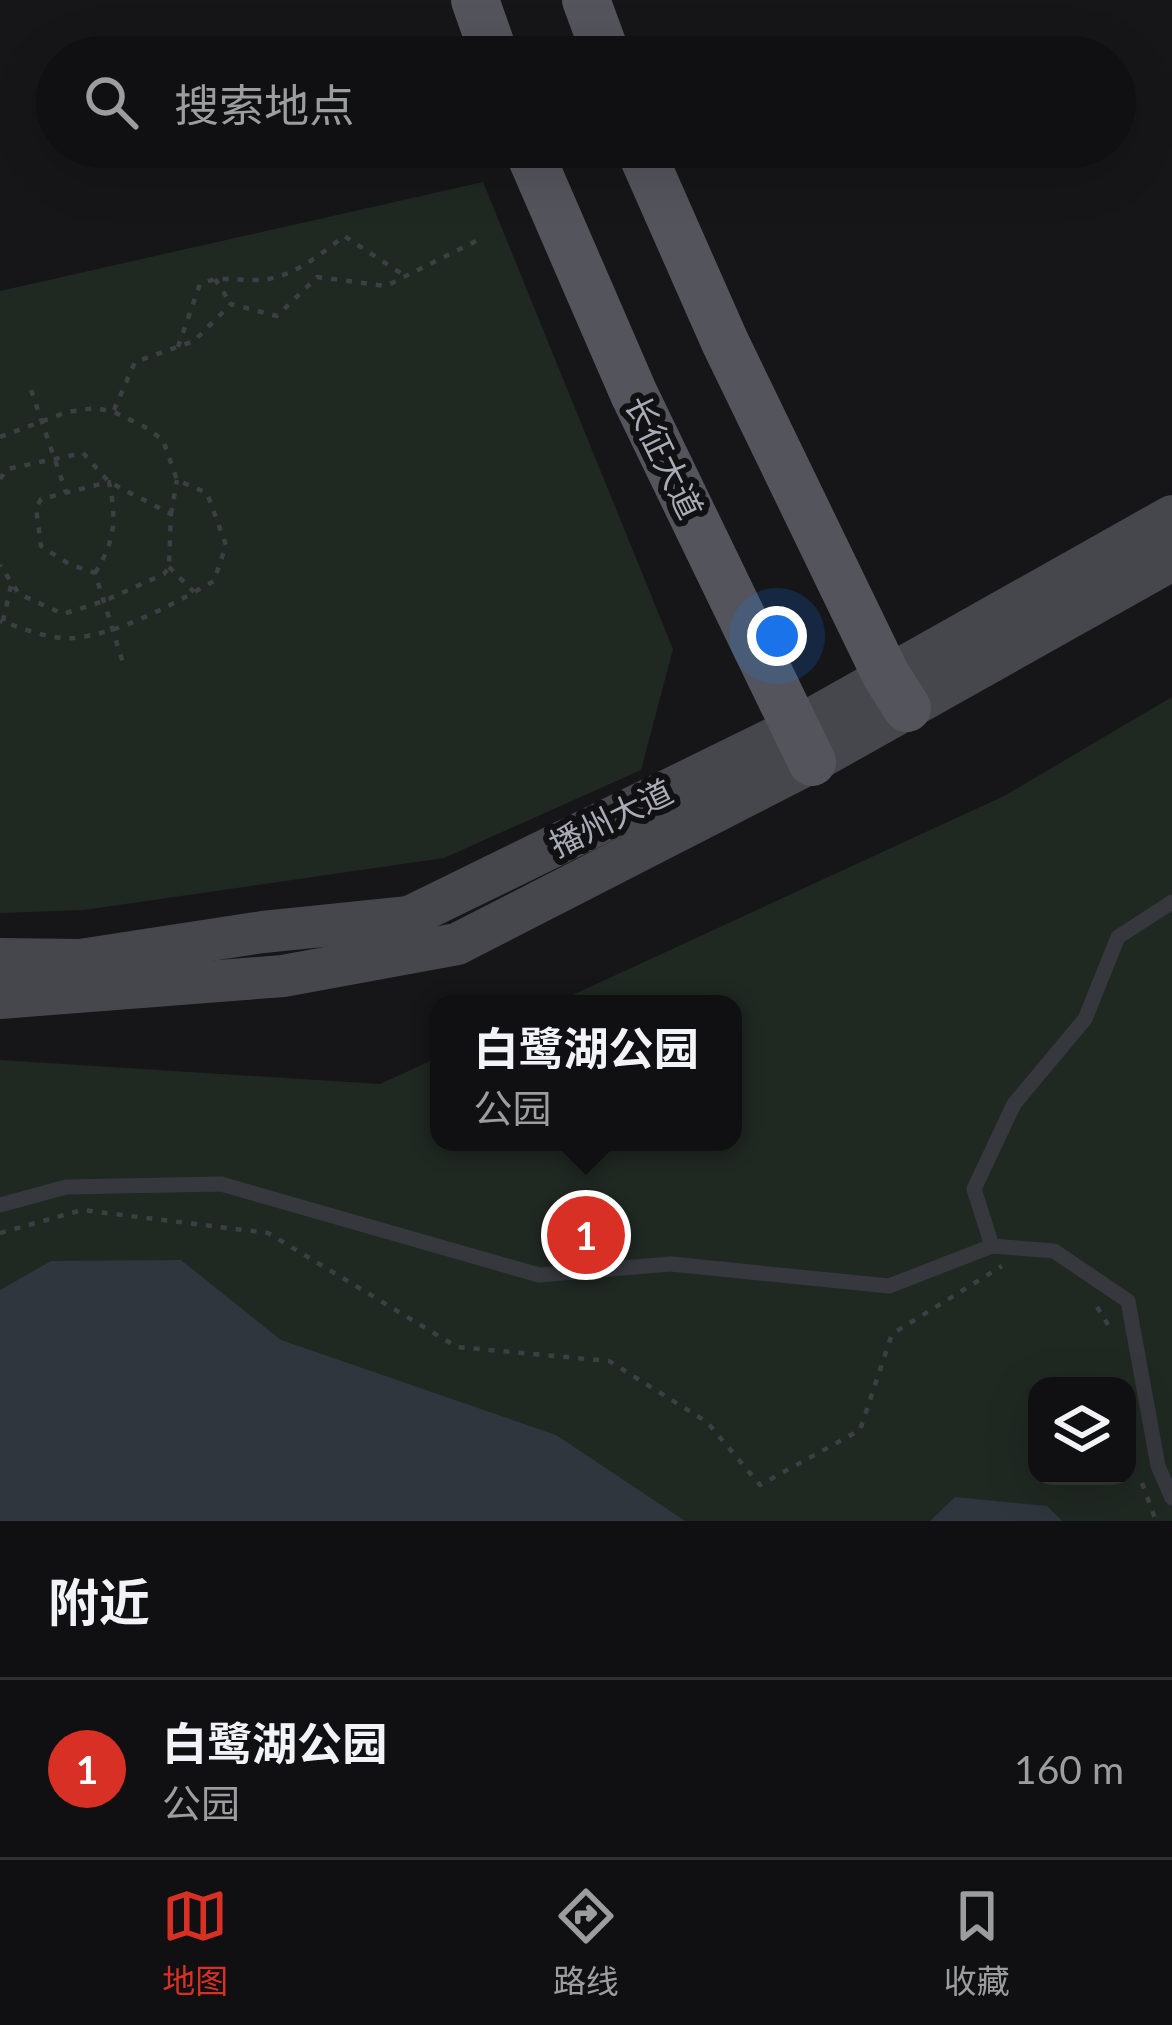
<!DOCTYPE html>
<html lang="zh">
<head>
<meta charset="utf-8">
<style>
  :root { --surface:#101012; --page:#19191b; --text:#f1f3f6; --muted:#9c9d9f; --line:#303032; --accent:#d93025 }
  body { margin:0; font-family:Lato,"Noto Sans SC",sans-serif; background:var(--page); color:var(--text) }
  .controls { position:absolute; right:36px; bottom:36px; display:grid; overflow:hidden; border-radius:24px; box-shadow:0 12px 48px #0002 }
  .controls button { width:108px; height:108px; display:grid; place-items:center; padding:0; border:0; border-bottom:3px solid var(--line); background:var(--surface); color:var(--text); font:60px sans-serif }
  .you { position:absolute; left:777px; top:636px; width:42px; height:42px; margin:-30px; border:9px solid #fff; border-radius:50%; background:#1a73e8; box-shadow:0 0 0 18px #1a73e833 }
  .badge { display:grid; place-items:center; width:78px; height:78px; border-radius:50%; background:var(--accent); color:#fff; font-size:39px; font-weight:700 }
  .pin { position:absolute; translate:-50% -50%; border:6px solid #fff; box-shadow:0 3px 12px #0006 }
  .popup { position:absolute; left:430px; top:995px; width:312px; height:156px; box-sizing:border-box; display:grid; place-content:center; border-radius:24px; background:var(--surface); filter:drop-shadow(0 3px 9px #0005); font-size:39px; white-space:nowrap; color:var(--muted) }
  .popup b { font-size:45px; color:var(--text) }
  .popup::after { content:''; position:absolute; left:50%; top:100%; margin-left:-24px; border:24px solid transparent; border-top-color:var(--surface) }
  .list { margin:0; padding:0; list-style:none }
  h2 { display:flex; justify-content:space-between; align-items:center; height:156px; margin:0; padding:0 48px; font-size:51px }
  h2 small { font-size:39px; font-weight:400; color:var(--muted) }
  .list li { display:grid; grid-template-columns:78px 1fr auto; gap:36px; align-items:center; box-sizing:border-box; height:180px; padding:0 48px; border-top:3px solid var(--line) }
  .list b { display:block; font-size:45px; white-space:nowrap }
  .list p { margin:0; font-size:39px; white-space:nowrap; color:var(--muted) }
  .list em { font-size:39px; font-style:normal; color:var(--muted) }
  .icon { flex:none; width:66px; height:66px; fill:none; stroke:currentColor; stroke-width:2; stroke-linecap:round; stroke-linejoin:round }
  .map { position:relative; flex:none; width:1172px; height:1521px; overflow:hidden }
  .search { position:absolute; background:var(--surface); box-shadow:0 12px 48px #0002; left:36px; right:36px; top:36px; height:132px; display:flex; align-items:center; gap:30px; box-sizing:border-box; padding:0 42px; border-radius:66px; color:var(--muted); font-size:45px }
  .sheet { height:336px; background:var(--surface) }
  nav { display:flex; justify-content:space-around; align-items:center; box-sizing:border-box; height:168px; border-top:3px solid var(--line); background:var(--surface); font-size:33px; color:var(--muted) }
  nav a { display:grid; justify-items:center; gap:6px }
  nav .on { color:var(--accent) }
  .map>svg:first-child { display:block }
  .green { fill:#202822; fill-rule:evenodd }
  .water { fill:#2f363d }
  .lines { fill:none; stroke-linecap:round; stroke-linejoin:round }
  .path { stroke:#3d3f44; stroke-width:4.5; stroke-dasharray:6 9; stroke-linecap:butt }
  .lane { stroke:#37383d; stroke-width:15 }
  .secondary { stroke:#46474d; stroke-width:42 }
  .primary { stroke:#54555c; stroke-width:48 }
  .labels { text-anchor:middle; stroke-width:12; stroke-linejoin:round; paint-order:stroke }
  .street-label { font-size:33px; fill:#a9acb7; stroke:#111113 }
</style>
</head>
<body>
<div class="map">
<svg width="1172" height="1521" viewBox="0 0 1172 1521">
  <rect width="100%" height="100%" fill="#161618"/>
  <!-- green -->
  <g class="green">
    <path d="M483,182L673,649L641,770L444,858L84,910L0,913V291Z"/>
    <path d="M1172,697V1521H0V1060L380,1084L439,1057V1142H733V1004H553L1004,796ZM1037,1386H1127V1476H1037Z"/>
  </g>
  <!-- water -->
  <g class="water">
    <path d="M181,1260L281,1340L556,1435L685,1521H0V1290L51,1261Z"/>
    <path d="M955,1497L1047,1506L1062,1521H930Z"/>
  </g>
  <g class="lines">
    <!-- path -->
    <g class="path">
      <path d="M215,279L231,304"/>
      <path d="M178,347L200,284C220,275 237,281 258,280C291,279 320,255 344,236L405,276"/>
      <path d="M31,390L66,492"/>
      <path d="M114,410L135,362L194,341L231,304L277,316L317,277L386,286L484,237"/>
      <path d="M0,437L67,412L95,408L114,412L145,427L163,440L177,480L207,493L226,545L214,581C173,604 122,633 74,638C49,640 23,628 0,621"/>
      <path d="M0,479L7,469L83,453L109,482L171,514L169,567L164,574L104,601L63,614L19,594L0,565"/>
      <path d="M171,514L177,480"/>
      <path d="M169,567L194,592"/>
      <path d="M95,573C115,541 117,519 109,482L41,499L36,508L41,546L69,564L95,573L124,666"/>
      <path d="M3,621L11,586"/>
      <path d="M0,1233L82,1210L268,1233L457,1347L609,1361L707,1422L760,1485L860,1430L892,1334L1002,1266"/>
      <path d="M1097,1307L1110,1328"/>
      <path d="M1142,1483L1156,1521"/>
    </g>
    <!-- lane -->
    <g class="lane">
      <path d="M0,1205L66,1187L221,1184L539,1275L671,1264L889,1286L992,1246L1054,1251L1128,1301L1158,1466L1172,1498"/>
      <path d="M992,1246L974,1189L1014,1104L1085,1019L1118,937L1172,902"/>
    </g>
    <!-- secondary -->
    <g class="secondary">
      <path d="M0,959L80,960L263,932L409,917L797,727L1172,516"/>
      <path d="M0,998L283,976L457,944L812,762L1172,560"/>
    </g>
    <!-- primary -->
    <g class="primary">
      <path d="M475,0L495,57"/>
      <path d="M586,0L607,57"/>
      <path d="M527,147L634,394L812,762"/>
      <path d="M639,147L725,342L886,675L907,708"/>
    </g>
  </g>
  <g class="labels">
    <!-- street labels -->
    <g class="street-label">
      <text transform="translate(664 457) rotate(64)" y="12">长征大道</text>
      <text transform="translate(611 818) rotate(-26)" y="12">播州大道</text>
    </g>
  </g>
</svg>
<div class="controls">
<button><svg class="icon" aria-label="layers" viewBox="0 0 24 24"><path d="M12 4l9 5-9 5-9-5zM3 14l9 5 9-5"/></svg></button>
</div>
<div class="you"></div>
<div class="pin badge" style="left:586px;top:1235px">1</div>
<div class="popup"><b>白鹭湖公园</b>公园</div>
<div class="search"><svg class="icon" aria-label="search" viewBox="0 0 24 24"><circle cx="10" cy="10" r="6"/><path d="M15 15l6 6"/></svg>搜索地点</div>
</div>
<section class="sheet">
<h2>附近<small></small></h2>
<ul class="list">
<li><span class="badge">1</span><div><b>白鹭湖公园</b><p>公园</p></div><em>160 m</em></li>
</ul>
</section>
<nav>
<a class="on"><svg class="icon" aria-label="map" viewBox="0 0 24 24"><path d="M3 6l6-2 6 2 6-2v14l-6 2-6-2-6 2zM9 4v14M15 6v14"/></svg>地图</a>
<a><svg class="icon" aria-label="directions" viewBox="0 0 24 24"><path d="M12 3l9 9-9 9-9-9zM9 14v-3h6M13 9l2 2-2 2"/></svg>路线</a>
<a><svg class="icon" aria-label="saved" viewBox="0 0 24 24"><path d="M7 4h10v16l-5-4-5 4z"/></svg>收藏</a>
</nav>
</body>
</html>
